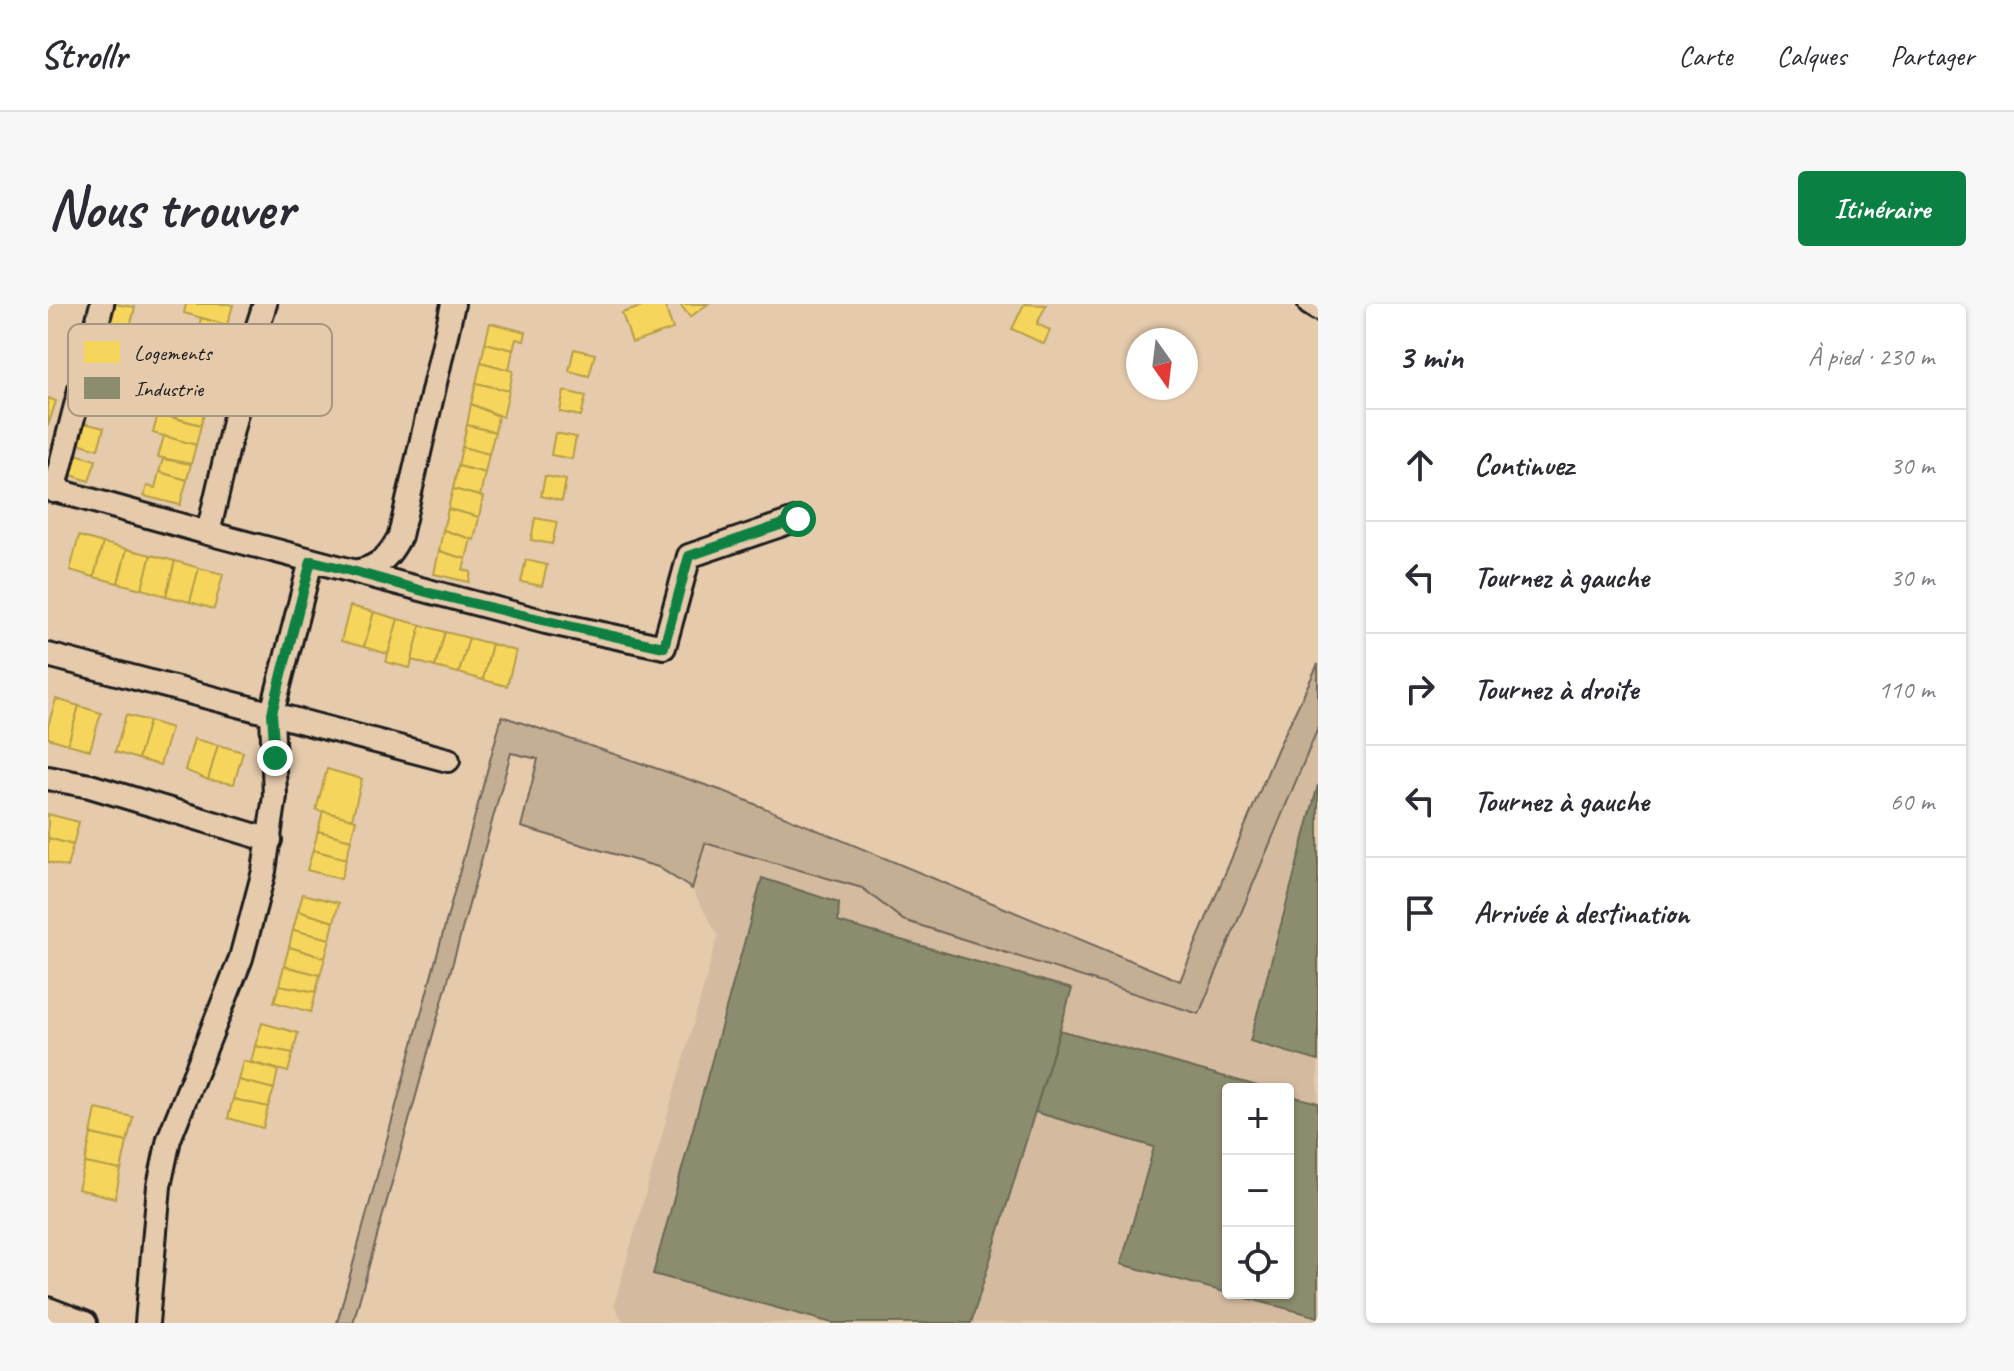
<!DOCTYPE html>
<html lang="fr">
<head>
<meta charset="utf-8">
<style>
  :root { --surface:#fff; --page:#f7f7f7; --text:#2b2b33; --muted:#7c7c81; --line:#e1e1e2; --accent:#0b8043 }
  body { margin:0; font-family:Caveat,sans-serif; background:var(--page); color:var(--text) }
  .controls { position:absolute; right:24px; bottom:24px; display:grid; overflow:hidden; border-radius:8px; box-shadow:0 2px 6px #0004 }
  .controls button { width:72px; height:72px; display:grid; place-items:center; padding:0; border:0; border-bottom:2px solid var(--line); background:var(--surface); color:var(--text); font:40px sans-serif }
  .compass { position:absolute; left:1078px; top:24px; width:72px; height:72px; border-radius:50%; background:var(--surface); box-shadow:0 2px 6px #0004; rotate:166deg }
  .stop { position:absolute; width:24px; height:24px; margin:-18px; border:6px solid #0b8043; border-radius:50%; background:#fff }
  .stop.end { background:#0b8043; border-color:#fff; box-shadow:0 2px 8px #0008 }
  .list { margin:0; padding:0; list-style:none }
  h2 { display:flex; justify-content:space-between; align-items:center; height:104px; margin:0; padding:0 32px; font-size:34px }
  h2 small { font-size:26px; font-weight:400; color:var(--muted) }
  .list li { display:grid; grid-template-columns:52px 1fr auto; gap:24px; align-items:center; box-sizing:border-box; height:112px; padding:0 32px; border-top:2px solid var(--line) }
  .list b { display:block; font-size:30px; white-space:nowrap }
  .list em { font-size:26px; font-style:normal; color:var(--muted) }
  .icon { flex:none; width:44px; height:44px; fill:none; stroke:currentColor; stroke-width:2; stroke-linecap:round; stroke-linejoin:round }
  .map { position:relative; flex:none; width:1270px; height:1019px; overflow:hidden; border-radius:8px }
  header { display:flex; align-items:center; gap:48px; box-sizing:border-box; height:112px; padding:0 40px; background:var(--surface); border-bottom:2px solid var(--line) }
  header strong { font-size:38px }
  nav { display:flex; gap:44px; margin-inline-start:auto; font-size:28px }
  .intro { display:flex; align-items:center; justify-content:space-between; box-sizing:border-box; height:192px; padding:0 48px }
  h1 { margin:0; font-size:56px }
  .button { padding:20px 36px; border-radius:8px; background:var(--accent); color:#fff; font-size:28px; font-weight:700 }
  main { display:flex; gap:48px; padding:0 48px }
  aside { flex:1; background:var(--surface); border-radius:8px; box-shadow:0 2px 6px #0004 }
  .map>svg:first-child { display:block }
  .built { fill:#d4bba0; fill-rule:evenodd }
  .green { fill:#c4ae94; stroke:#706558; stroke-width:2 }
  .homes { fill:#f6d55c; stroke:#b59e49; stroke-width:2 }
  .industry { fill:#8c8c6e; stroke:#6a6a55; stroke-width:2 }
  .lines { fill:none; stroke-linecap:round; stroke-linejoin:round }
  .minor-casing { stroke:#1c1c1c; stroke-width:28 }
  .minor { stroke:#e5caac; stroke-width:22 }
  .route { stroke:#0b8043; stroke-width:10 }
  .key { fill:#e5caac; stroke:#a99681; stroke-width:2 }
  .key-label { font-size:22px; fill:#1c1c1c }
</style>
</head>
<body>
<header>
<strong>Strollr</strong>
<nav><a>Carte</a><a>Calques</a><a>Partager</a></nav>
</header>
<div class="intro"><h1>Nous trouver</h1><a class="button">Itinéraire</a></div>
<main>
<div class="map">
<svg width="1270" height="1019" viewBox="0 0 1270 1019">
  <rect width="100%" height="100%" fill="#e5caac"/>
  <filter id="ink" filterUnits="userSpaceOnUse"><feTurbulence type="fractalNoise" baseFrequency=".0125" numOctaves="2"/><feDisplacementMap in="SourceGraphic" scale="16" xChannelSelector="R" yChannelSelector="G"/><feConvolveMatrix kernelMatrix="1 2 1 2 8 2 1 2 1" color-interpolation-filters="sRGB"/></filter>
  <g filter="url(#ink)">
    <!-- built -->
    <path class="built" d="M1270,424V1019H576L566,1001L670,632L644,585L656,539L814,584L855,616L1150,710ZM1180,785H1240V989H1180Z"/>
    <!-- green -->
    <path class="green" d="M1270,360V424L1151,710L855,616L814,584L657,539L644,585L610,563L473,523L490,455L463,449L305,1019H289L454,412L678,488L1132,677L1229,446Z"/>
    <!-- homes -->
    <g class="homes">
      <path d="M66,0L87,3L82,24L61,18Z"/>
      <path d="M138,0H180L185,1L179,21L136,9Z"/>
      <path d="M592,0H616L625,25L584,39L574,9L593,3Z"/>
      <path d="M632,0H660L642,13Z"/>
      <path d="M976,0L998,1L989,20L1002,26L996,40L964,25Z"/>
      <path d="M153,14L179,21L173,41L148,35Z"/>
      <path d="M442,19L478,28L476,37L468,35L465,46L437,39Z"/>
      <path d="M437,39L465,46L461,66L433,58Z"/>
      <path d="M526,45L547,50L541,72L521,67Z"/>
      <path d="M433,58L465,67L461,87L428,79Z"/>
      <path d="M428,79L461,87L455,113L423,100Z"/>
      <path d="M516,87L538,92L533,112L512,108Z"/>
      <path d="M0,94L8,97L0,122Z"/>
      <path d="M132,94L158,100L153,121L127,114Z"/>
      <path d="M423,100L450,112L447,128L419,121Z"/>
      <path d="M110,110L153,121L148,141L105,129Z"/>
      <path d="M36,119L56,124L50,145L30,139Z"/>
      <path d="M419,121L447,128L441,150L414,143Z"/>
      <path d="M507,129L528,133L524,155L503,151Z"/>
      <path d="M116,132L148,141L143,160L110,153Z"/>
      <path d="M414,143L441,150L437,169L410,162Z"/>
      <path d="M27,150L48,156L41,177L20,170Z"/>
      <path d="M115,155L143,160L139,176L111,168Z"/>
      <path d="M410,162L437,169L432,192L405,185Z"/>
      <path d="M111,168L139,176L132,201L96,192L99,182L107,184Z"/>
      <path d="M497,172L518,176L514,197L493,192Z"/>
      <path d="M405,185L435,193L431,213L400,205Z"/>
      <path d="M400,205L431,213L426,236L395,226Z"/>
      <path d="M487,214L509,218L504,240L483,236Z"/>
      <path d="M395,226L423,235L418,255L391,247Z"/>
      <path d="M31,232L55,239L46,273L22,266Z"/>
      <path d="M55,239L79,245L70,279L46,273Z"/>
      <path d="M79,245L103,251L94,285L70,279Z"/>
      <path d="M391,247L418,255L415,266L423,268L421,278L386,270Z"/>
      <path d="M103,251L127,257L118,292L94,285Z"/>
      <path d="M478,256L499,261L494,282L473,278Z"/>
      <path d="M127,257L151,264L142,298L118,292Z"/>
      <path d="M151,264L175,270L166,305L142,298Z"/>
      <path d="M302,302L326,308L316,343L293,337Z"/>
      <path d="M326,308L350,315L340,350L316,343Z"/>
      <path d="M350,315L373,321L362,364L338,358Z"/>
      <path d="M373,321L397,328L387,363L364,356Z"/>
      <path d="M397,328L421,334L411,369L387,363Z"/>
      <path d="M421,334L444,340L435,376L411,369Z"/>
      <path d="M444,340L468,347L459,382L435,376Z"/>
      <path d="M8,395L31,402L20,440L0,434V422Z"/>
      <path d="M31,402L53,409L42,446L20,440Z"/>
      <path d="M78,411L101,417L90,455L67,448Z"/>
      <path d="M101,417L123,424L112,461L90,455Z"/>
      <path d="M146,435L170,441L160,476L137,466Z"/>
      <path d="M170,441L195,448L186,480L160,476Z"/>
      <path d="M279,465L314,475L304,515L268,506Z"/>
      <path d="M275,507L308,516L303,536L270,527Z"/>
      <path d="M0,510L31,518L25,541L0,534Z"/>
      <path d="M270,527L303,536L298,555L265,546Z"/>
      <path d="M0,534L25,541L19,563L0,558Z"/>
      <path d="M265,546L298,555L293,575L259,566Z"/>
      <path d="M255,590L291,599L286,618L250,607Z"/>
      <path d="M250,607L286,618L282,635L245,626Z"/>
      <path d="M245,626L282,635L277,654L241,643Z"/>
      <path d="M241,643L277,654L272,671L236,662Z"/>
      <path d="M236,662L272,671L268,688L231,681Z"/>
      <path d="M231,681L268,688L263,708L226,698Z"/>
      <path d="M214,719L250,729L245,749L207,742Z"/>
      <path d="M207,742L245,749L240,768L203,758Z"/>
      <path d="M195,757L230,766L226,785L190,776Z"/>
      <path d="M190,776L226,785L220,803L185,795Z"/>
      <path d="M185,795L220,803L215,824L180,814Z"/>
      <path d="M48,805L85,813L79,838L43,830Z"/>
      <path d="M43,830L79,838L73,866L37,859Z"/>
      <path d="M37,859L73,866L67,894L30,885Z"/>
    </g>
    <!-- industry -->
    <g class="industry">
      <path d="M1270,481V757L1202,737Z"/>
      <path d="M714,574L791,599L790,618L1024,685L923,1019H784L605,970Z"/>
      <path d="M1012,726L1220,785H1180V989L1073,960L1106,843L987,808Z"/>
      <path d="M1240,791L1270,799V1013L1180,989H1240Z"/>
    </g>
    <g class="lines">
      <defs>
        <g id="minor">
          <path d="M217,0L204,40L160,229L498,318L616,343L641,252L750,215"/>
          <path d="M1262,0L1270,5"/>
          <path d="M0,184L160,229"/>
          <path d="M6,187L54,0"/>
          <path d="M311,267C333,262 342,251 352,232L405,0"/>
          <path d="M0,351L400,456"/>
          <path d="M0,474L42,482L222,536"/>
          <path d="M0,1005L37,1019"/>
          <path d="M99,1019L111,882L121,835L193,654L216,567L227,492L224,409L263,257"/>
        </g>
      </defs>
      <!-- minor casing -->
      <use href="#minor" class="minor-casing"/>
      <!-- minor -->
      <use href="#minor" class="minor"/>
    </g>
  </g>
  <g class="lines" filter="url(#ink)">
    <!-- route -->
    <path class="route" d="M227,454L224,409L263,257C304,266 342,278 382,289C460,308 538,327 616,343L641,252L750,215"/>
  </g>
  <!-- legend -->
  <rect x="20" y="20" width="264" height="92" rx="12" class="key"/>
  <rect x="36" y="37" width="36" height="22" fill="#f6d55c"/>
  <rect x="36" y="73" width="36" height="22" fill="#8c8c6e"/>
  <g class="key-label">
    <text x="86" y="56">Logements</text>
    <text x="86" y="92">Industrie</text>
  </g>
</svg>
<div class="controls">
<button>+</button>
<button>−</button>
<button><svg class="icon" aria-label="locate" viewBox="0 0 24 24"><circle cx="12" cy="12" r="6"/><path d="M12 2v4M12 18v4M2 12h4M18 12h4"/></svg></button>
</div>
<svg class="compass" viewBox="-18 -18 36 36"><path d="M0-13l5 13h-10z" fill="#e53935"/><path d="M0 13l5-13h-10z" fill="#7c7c81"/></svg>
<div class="stop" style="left:750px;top:215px"></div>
<div class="stop end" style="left:227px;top:454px"></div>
</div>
<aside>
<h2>3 min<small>À pied · 230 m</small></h2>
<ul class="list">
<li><svg class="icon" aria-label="ahead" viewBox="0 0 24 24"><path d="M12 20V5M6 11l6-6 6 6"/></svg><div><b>Continuez</b></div><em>30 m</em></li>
<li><svg class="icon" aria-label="left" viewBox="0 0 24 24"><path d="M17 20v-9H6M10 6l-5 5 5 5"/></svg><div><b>Tournez à gauche</b></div><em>30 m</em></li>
<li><svg class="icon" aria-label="right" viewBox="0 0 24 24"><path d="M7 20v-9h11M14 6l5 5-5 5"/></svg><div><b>Tournez à droite</b></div><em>110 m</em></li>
<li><svg class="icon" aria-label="left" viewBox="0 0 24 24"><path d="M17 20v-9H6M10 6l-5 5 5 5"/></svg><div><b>Tournez à gauche</b></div><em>60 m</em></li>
<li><svg class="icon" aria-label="arrive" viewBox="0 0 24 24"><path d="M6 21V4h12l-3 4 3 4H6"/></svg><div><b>Arrivée à destination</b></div></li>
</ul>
</aside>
</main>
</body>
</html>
